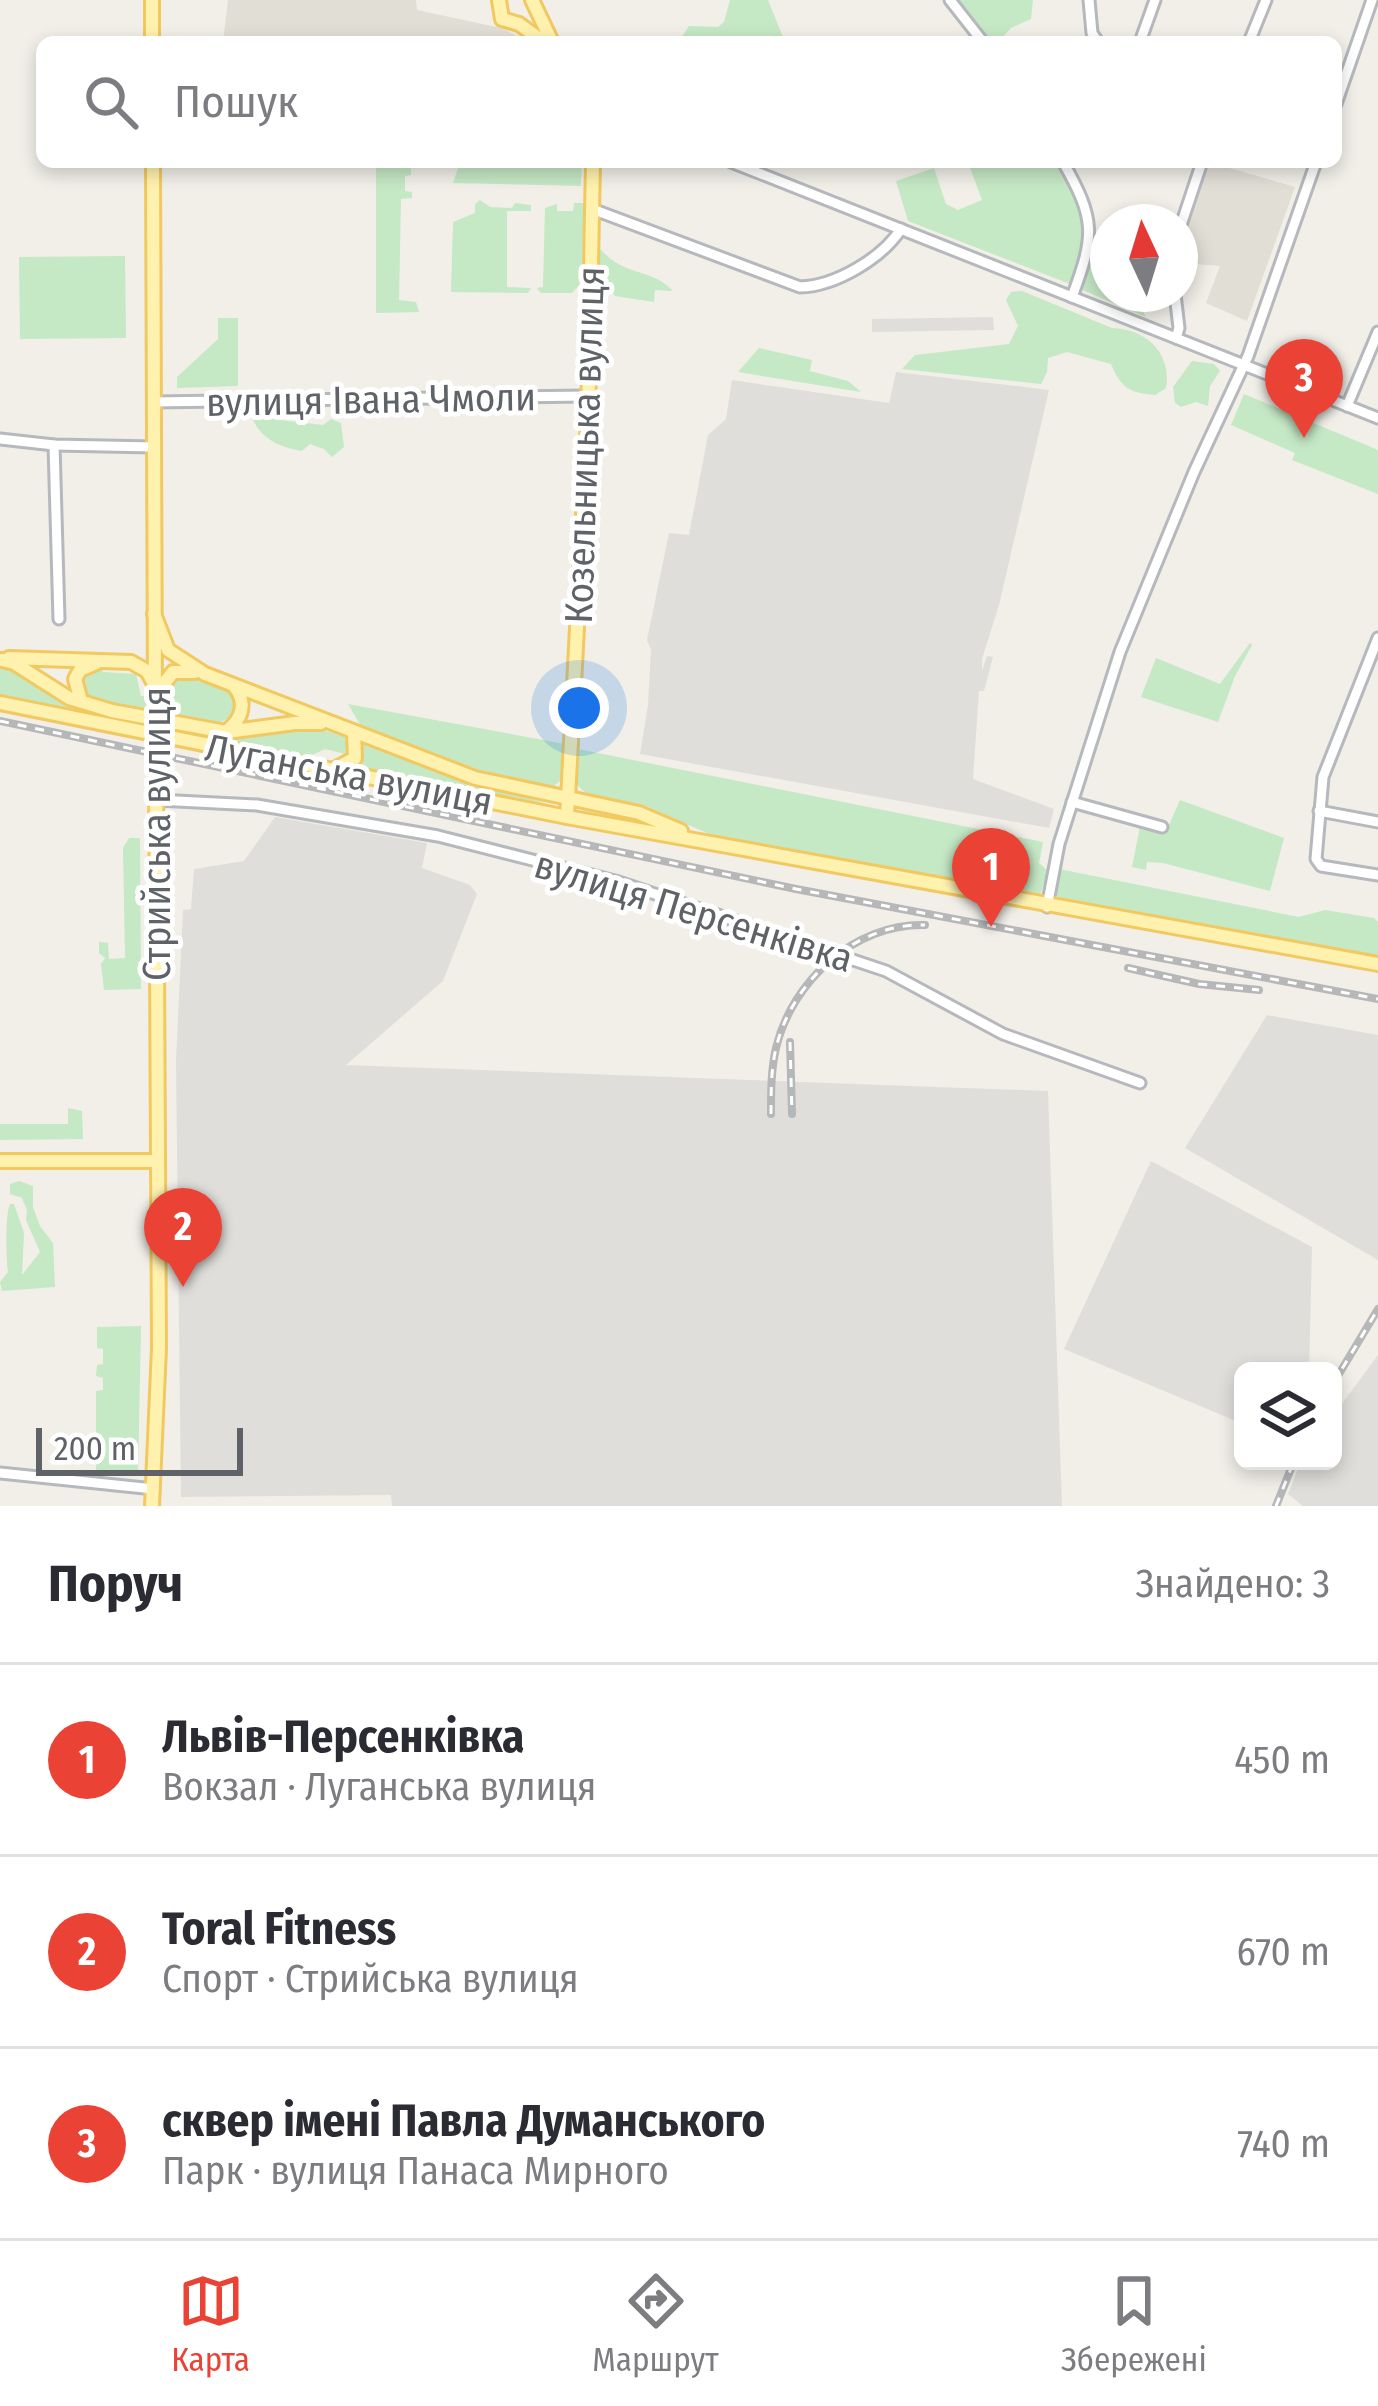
<!DOCTYPE html>
<html lang="uk">
<head>
<meta charset="utf-8">
<style>
  :root { --surface:#fff; --page:#f7f7f7; --text:#2b2b33; --muted:#7c7c81; --line:#e1e1e2; --accent:#ea4335 }
  body { margin:0; font-family:"Fira Sans Condensed",sans-serif; background:var(--page); color:var(--text) }
  .controls { position:absolute; right:36px; bottom:36px; display:grid; overflow:hidden; border-radius:18px; box-shadow:0 6px 18px #0003 }
  .controls button { width:108px; height:108px; display:grid; place-items:center; padding:0; border:0; border-bottom:3px solid var(--line); background:var(--surface); color:var(--text); font:60px sans-serif }
  .compass { position:absolute; left:1090px; top:204px; width:108px; height:108px; border-radius:50%; background:var(--surface); box-shadow:0 6px 18px #0003; rotate:356deg }
  .scale { position:absolute; left:36px; bottom:30px; width:207px; box-sizing:border-box; padding-left:12px; border:6px solid #5f6368; border-top:0; font-size:33px; line-height:42px; white-space:nowrap; color:#5f6368; -webkit-text-stroke:9px #fff; paint-order:stroke }
  .you { position:absolute; left:579px; top:708px; width:42px; height:42px; margin:-30px; border:9px solid #fff; border-radius:50%; background:#1a73e8; box-shadow:0 0 0 18px #1a73e833 }
  .badge { display:grid; place-items:center; width:78px; height:78px; border-radius:50%; background:var(--accent); color:#fff; font-size:39px; font-weight:700 }
  .pin { position:absolute; translate:-50% -99px; filter:drop-shadow(0 3px 6px #0008) }
  .pin::after { content:''; position:absolute; top:63px; width:42px; height:36px; background:inherit; clip-path:polygon(0 0,100% 0,50% 100%) }
  .list { margin:0; padding:0; list-style:none }
  h2 { display:flex; justify-content:space-between; align-items:center; height:156px; margin:0; padding:0 48px; font-size:51px }
  h2 small { font-size:39px; font-weight:400; color:var(--muted) }
  .list li { display:grid; grid-template-columns:78px 1fr auto; gap:36px; align-items:center; box-sizing:border-box; height:192px; padding:0 48px; border-top:3px solid var(--line) }
  .list b { display:block; font-size:45px; white-space:nowrap }
  .list p { margin:0; font-size:39px; white-space:nowrap; color:var(--muted) }
  .list em { font-size:39px; font-style:normal; color:var(--muted) }
  .icon { flex:none; width:66px; height:66px; fill:none; stroke:currentColor; stroke-width:2; stroke-linecap:round; stroke-linejoin:round }
  .map { position:relative; flex:none; width:1378px; height:1506px; overflow:hidden }
  .search { position:absolute; background:var(--surface); box-shadow:0 6px 18px #0003; left:36px; right:36px; top:36px; height:132px; display:flex; align-items:center; gap:30px; box-sizing:border-box; padding:0 42px; border-radius:18px; color:var(--muted); font-size:45px }
  .sheet { height:732px; background:var(--surface) }
  nav { display:flex; justify-content:space-around; align-items:center; box-sizing:border-box; height:168px; border-top:3px solid var(--line); background:var(--surface); font-size:33px; color:var(--muted) }
  nav a { display:grid; justify-items:center; gap:6px }
  nav .on { color:var(--accent) }
  .map>svg:first-child { display:block }
  .industrial { fill:#e0deda }
  .education { fill:#e1ded6 }
  .green { fill:#c5e8c5 }
  .lines { fill:none; stroke-linecap:round; stroke-linejoin:round }
  .minor-casing { stroke:#b5b8bc; stroke-width:15 }
  .major-casing { stroke:#f2c960; stroke-width:18 }
  .minor { stroke:#fff; stroke-width:9 }
  .major { stroke:#fff2af; stroke-width:12 }
  .rail-casing { stroke:#b6b7b8; stroke-width:8 }
  .rail { stroke:#fff; stroke-width:3; stroke-dasharray:9; stroke-linecap:butt }
  .major-bridge-casing { stroke:#f2c960; stroke-width:18; stroke-linecap:butt }
  .major-bridge { stroke:#fff2af; stroke-width:12 }
  .labels { text-anchor:middle; stroke-width:10; stroke-linejoin:round; paint-order:stroke }
  .street-label { font-size:39px; fill:#5f6368; stroke:#fff }
</style>
</head>
<body>
<div class="map">
<svg width="1378" height="1506" viewBox="0 0 1378 1506">
  <rect width="100%" height="100%" fill="#f1efe8"/>
  <!-- industrial -->
  <g class="industrial">
    <path d="M993,317L994,330L872,332V319Z"/>
    <path d="M896,372L1049,390L999,605L982,659V671L987,656L993,657L984,691H979L973,779L1054,809L1049,828L640,754L648,705L651,650L647,640L669,533L689,535L708,435L726,419L732,380L889,403Z"/>
    <path d="M275,817L427,843L422,868L470,885L477,894L443,981L346,1065L1048,1091L1062,1506H392L391,1495L181,1497L176,1061L183,910L191,909L194,869L244,861Z"/>
    <path d="M1267,1015L1378,1035V1260L1185,1148Z"/>
    <path d="M1151,1161L1312,1247L1309,1371H1243V1424L1064,1349Z"/>
    <path d="M1378,1355V1506H1303L1288,1494L1301,1461H1333V1416Z"/>
  </g>
  <!-- education -->
  <g class="education">
    <path d="M228,0H416L417,10L501,28L530,42H223Z"/>
    <path d="M1209,162L1295,187L1247,321L1206,303L1220,266L1183,263L1187,221Z"/>
  </g>
  <!-- green -->
  <g class="green">
    <path d="M730,0H768L785,42H685L681,38L689,26L718,27L724,22Z"/>
    <path d="M956,0H1033L1031,19L1011,28L998,42H991Z"/>
    <path d="M310,162H411V175L405,176V191L412,192V198L401,199L399,300L416,302L419,312L376,313V164Z"/>
    <path d="M460,162H582L581,186L453,183Z"/>
    <path d="M968,162H1056C1087,215 1091,226 1070,284L908,221L896,181L934,168L946,204L958,210L982,200Z"/>
    <path d="M480,200L490,207L512,208L515,203L531,205V211H507V287L531,288L528,293L451,292L453,222L475,213V204Z"/>
    <path d="M574,203H584L581,283L572,293H541L537,288L543,287L545,208L557,204V211H573Z"/>
    <path d="M1108,245V294H1133L1146,317L1080,289L1091,254Z"/>
    <path d="M596,250H601C627,278 650,267 673,291L655,290L654,302L615,296L596,273Z"/>
    <path d="M125,256L126,338L20,339L19,257Z"/>
    <path d="M1022,291L1112,328C1146,329 1172,353 1166,388L1155,395C1130,393 1121,388 1111,364L1067,352L1048,358L1047,372L1041,384L902,369L915,355L1009,344L1018,326L1006,300L1011,292Z"/>
    <path d="M218,318H238V386L177,388V377L218,339Z"/>
    <path d="M759,348L812,360L810,371L848,381L861,392L738,372Z"/>
    <path d="M1192,361L1214,364L1220,371L1210,386L1208,406L1196,402L1181,407L1175,403L1173,387Z"/>
    <path d="M1244,394L1378,450V494L1292,460L1295,453L1231,425Z"/>
    <path d="M263,418L323,425L331,419L341,423L344,447L332,457L324,449L310,444L302,451C280,447 263,440 253,420Z"/>
    <path d="M1250,643L1252,645L1235,676L1218,722L1141,697L1156,658L1220,684Z"/>
    <path d="M11,666C29,678 47,692 66,702C97,719 193,738 229,738C270,740 308,717 347,739L349,755L325,749L306,758L5,697L0,694V669Z"/>
    <path d="M102,668L103,672L136,674L141,696L168,695L175,679L193,677L230,692L236,705L231,717L219,723L107,703L83,693V674Z"/>
    <path d="M348,704L565,744L563,778L552,788L485,772L361,726Z"/>
    <path d="M358,740L441,773L548,804L357,769Z"/>
    <path d="M578,749L1043,842L1039,863L1048,871L1039,898L716,837L643,805L588,795L577,785Z"/>
    <path d="M1180,800L1284,838L1270,891L1163,863L1147,862L1146,870L1132,867L1140,827L1166,832Z"/>
    <path d="M129,838H140L141,989L104,990L101,964L105,958L99,953V942L108,943L109,959L125,958L123,848Z"/>
    <path d="M1059,869L1299,917L1325,910L1374,918L1378,922V956L1060,905L1055,888Z"/>
    <path d="M68,1108L82,1111L83,1139L0,1140V1124H68Z"/>
    <path d="M19,1181L33,1186V1207L40,1226L53,1243L55,1287L2,1291L0,1282L8,1272C6,1260 5,1214 10,1204H14L24,1233L22,1275L40,1252L26,1220L27,1210L22,1198L10,1194V1184Z"/>
    <path d="M141,1326L138,1474L96,1470V1458L103,1456V1446L96,1444V1391L103,1390V1378L96,1376L97,1365L103,1364V1349L97,1348V1327Z"/>
  </g>
  <g class="lines">
    <defs>
      <g id="minor">
        <path d="M950,0L983,42"/>
        <path d="M1089,0L1092,33L1098,42"/>
        <path d="M1140,42L1155,0"/>
        <path d="M1249,42L1266,0"/>
        <path d="M1336,104L1372,0"/>
        <path d="M731,162L1378,418"/>
        <path d="M1063,162C1096,220 1095,235 1072,297"/>
        <path d="M592,209L800,287C836,286 882,258 901,229"/>
        <path d="M1180,228L1202,162"/>
        <path d="M1175,294L1179,328L1176,338"/>
        <path d="M154,402L588,396"/>
        <path d="M1347,406L1378,332"/>
        <path d="M0,439L54,445L154,447"/>
        <path d="M54,445L59,619"/>
        <path d="M1378,638L1323,777L1316,859L1321,866L1378,875"/>
        <path d="M157,800L257,805L438,836L619,882L886,971L1003,1034L1140,1083"/>
        <path d="M1072,802L1162,827"/>
        <path d="M1319,811L1378,822"/>
        <path d="M1047,907L1059,844L1120,652L1194,472L1248,356L1316,162"/>
        <path d="M0,1473L154,1489"/>
      </g>
      <g id="major">
        <path d="M152,0V42"/>
        <path d="M499,0L502,19L519,24L544,42"/>
        <path d="M532,0L552,42"/>
        <path d="M153,162L155,695"/>
        <path d="M154,614L168,650L205,674L475,778L639,813L681,831"/>
        <path d="M9,658L131,662L147,671L153,682"/>
        <path d="M2,660L14,663L69,698L112,711L226,732L295,723H321"/>
        <path d="M156,694L173,672H195"/>
        <path d="M81,701L75,679L80,670L96,663"/>
        <path d="M0,703L567,817L1378,964"/>
        <path d="M227,731C242,719 247,703 235,687"/>
        <path d="M333,770L355,758L354,732"/>
        <path d="M567,817L588,420L593,162"/>
        <path d="M0,1161H158"/>
        <path d="M152,1506L159,1348L156,767"/>
      </g>
    </defs>
    <!-- minor casing -->
    <use href="#minor" class="minor-casing"/>
    <!-- major casing -->
    <use href="#major" class="major-casing"/>
    <!-- minor -->
    <use href="#minor" class="minor"/>
    <!-- major -->
    <use href="#major" class="major"/>
    <defs>
      <g id="rail">
        <path d="M0,721L796,889L1378,999"/>
        <path d="M1128,968L1199,984L1259,990"/>
        <path d="M790,1042L792,1114"/>
        <path d="M771,1114C771,1092 771,1069 776,1048C792,981 855,923 925,925"/>
        <path d="M1333,1384L1378,1309"/>
        <path d="M1276,1506L1294,1461"/>
      </g>
    </defs>
    <!-- rail casing -->
    <use href="#rail" class="rail-casing"/>
    <!-- rail -->
    <use href="#rail" class="rail"/>
    <defs>
      <path id="major-bridge" d="M155,695L156,767"/>
    </defs>
    <!-- major-bridge casing -->
    <use href="#major-bridge" class="major-bridge-casing"/>
    <!-- major-bridge -->
    <use href="#major-bridge" class="major-bridge"/>
  </g>
  <g class="labels">
    <!-- street labels -->
    <g class="street-label">
      <text transform="translate(371 399) rotate(-1)" y="14">вулиця Івана Чмоли</text>
      <text transform="translate(584 445) rotate(-88)" y="14">Козельницька вулиця</text>
      <text transform="translate(349 774) rotate(11)" y="14">Луганська вулиця</text>
      <text transform="translate(156 834) rotate(-90)" y="14">Стрийська вулиця</text>
      <text transform="translate(694 911) rotate(17)" y="14">вулиця Персенківка</text>
    </g>
  </g>
</svg>
<div class="controls">
<button><svg class="icon" aria-label="layers" viewBox="0 0 24 24"><path d="M12 4l9 5-9 5-9-5zM3 14l9 5 9-5"/></svg></button>
</div>
<svg class="compass" viewBox="-18 -18 36 36"><path d="M0-13l5 13h-10z" fill="#e53935"/><path d="M0 13l5-13h-10z" fill="#7c7c81"/></svg>
<div class="scale">200 m</div>
<div class="you"></div>
<div class="pin badge" style="left:991px;top:927px">1</div>
<div class="pin badge" style="left:183px;top:1287px">2</div>
<div class="pin badge" style="left:1304px;top:438px">3</div>
<div class="search"><svg class="icon" aria-label="search" viewBox="0 0 24 24"><circle cx="10" cy="10" r="6"/><path d="M15 15l6 6"/></svg>Пошук</div>
</div>
<section class="sheet">
<h2>Поруч<small>Знайдено: 3</small></h2>
<ul class="list">
<li><span class="badge">1</span><div><b>Львів-Персенківка</b><p>Вокзал · Луганська вулиця</p></div><em>450 m</em></li>
<li><span class="badge">2</span><div><b>Toral Fitness</b><p>Спорт · Стрийська вулиця</p></div><em>670 m</em></li>
<li><span class="badge">3</span><div><b>сквер імені Павла Думанського</b><p>Парк · вулиця Панаса Мирного</p></div><em>740 m</em></li>
</ul>
</section>
<nav>
<a class="on"><svg class="icon" aria-label="map" viewBox="0 0 24 24"><path d="M3 6l6-2 6 2 6-2v14l-6 2-6-2-6 2zM9 4v14M15 6v14"/></svg>Карта</a>
<a><svg class="icon" aria-label="directions" viewBox="0 0 24 24"><path d="M12 3l9 9-9 9-9-9zM9 14v-3h6M13 9l2 2-2 2"/></svg>Маршрут</a>
<a><svg class="icon" aria-label="saved" viewBox="0 0 24 24"><path d="M7 4h10v16l-5-4-5 4z"/></svg>Збережені</a>
</nav>
</body>
</html>
